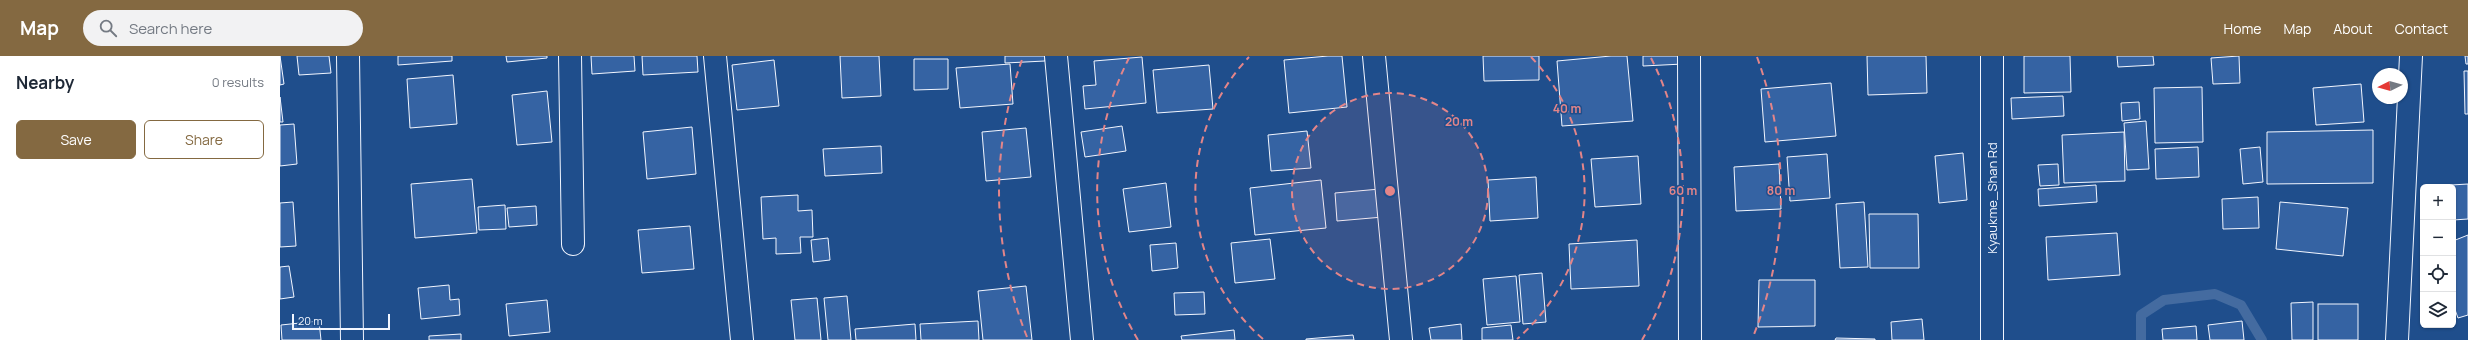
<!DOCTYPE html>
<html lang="en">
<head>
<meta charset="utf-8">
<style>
  :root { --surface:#fff; --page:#f2f2f3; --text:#1f2937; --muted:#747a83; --line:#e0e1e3; --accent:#846941 }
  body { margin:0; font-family:Manrope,sans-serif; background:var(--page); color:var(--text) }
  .controls { position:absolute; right:12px; bottom:12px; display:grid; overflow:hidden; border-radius:6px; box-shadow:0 1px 3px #0004 }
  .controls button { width:36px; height:36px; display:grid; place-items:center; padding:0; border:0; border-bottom:1px solid var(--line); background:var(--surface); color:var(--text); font:20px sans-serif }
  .compass { position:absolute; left:2092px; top:12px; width:36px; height:36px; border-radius:50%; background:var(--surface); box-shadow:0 1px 3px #0004; rotate:265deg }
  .scale { position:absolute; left:12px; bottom:10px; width:98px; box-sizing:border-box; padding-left:4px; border:2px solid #f2f6ff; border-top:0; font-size:11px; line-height:14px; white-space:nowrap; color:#f2f6ff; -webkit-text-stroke:3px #1f4e8c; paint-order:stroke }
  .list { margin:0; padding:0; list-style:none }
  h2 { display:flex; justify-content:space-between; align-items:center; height:52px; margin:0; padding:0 16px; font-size:17px }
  h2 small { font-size:13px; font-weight:400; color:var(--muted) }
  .actions { display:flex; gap:8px; padding:12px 16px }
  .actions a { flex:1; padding:9px 0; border:1px solid var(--accent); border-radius:6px; text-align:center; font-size:14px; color:var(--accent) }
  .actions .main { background:var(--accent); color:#fff }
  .icon { flex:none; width:22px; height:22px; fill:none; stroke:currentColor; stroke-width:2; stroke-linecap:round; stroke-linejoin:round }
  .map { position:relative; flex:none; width:2188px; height:284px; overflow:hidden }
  header { display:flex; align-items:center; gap:24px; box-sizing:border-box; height:56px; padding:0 20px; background:var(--accent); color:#fff }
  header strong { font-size:19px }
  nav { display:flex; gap:22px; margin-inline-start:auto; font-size:14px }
  .search { width:280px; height:36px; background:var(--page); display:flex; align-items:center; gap:10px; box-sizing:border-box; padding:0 14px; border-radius:22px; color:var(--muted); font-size:15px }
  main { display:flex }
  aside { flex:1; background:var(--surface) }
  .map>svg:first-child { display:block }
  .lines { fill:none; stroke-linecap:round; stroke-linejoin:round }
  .stream { stroke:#446ba0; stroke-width:10 }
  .building { fill:#3563a3; stroke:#f2f6ff }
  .minor-casing { stroke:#f2f6ff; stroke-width:24 }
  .minor { stroke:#1f4e8c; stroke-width:22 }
  .ring { fill:none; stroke:#e38589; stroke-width:2; stroke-dasharray:7 5 }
  .labels { text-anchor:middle; stroke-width:3; stroke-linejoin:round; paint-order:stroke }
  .street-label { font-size:13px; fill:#f2f6ff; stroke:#1f4e8c }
  .centre { fill:#e38589; stroke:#1f4e8c; stroke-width:2 }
  .ring-label { font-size:12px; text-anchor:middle; font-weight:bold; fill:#e38589; stroke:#1f4e8c; stroke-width:3; stroke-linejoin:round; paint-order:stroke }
</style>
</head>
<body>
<header>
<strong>Map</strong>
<div class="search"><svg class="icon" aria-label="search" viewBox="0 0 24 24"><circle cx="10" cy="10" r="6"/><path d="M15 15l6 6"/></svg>Search here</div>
<nav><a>Home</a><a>Map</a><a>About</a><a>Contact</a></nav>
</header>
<main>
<aside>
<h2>Nearby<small>0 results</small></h2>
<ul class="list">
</ul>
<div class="actions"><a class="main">Save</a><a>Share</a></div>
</aside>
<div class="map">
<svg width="2188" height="284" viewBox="0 0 2188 284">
  <rect width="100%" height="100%" fill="#1f4e8c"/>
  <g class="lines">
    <!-- stream -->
    <path class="stream" d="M1861,284V259L1884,244L1935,238L1961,249L1982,284"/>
  </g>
  <!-- building -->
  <g class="building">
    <path d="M0,0L4,28L0,29Z"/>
    <path d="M17,0H49L51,17L19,19Z"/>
    <path d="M118,0H172V5L118,9Z"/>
    <path d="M226,0H267V2L227,6Z"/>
    <path d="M311,0H354L355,15L312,18Z"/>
    <path d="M362,0H417L418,16L363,19Z"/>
    <path d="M560,0H599L601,40L562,42Z"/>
    <path d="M725,0H765V5L725,7Z"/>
    <path d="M1048,0H1062L1067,51L1009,57L1004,4Z"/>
    <path d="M1203,0H1259V24L1204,25Z"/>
    <path d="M1331,0H1347L1353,65L1282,70L1277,5Z"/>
    <path d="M1363,0H1403V8L1363,10Z"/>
    <path d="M1587,0H1646L1647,37L1588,39Z"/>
    <path d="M1744,0H1790L1791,36L1744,37Z"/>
    <path d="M1837,0H1873L1874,9L1838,11Z"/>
    <path d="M1959,0L1960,27L1933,28L1931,2Z"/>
    <path d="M2185,0H2188V8H2186Z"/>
    <path d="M862,1L866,47L805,53L803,30L816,29L814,5Z"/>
    <path d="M634,3H668V33L634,34Z"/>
    <path d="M494,4L499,50L457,54L452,9Z"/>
    <path d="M730,8L733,48L680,52L676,12Z"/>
    <path d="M929,9L933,53L877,57L873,14Z"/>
    <path d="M2184,15H2188V58H2185Z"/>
    <path d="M173,19L177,68L130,72L127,23Z"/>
    <path d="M1551,27L1556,80L1485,86L1481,33Z"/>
    <path d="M2081,28L2084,66L2036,69L2033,32Z"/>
    <path d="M1922,31L1923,86L1875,87L1874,32Z"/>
    <path d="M267,35L272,86L237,89L232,39Z"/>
    <path d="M1783,40L1784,60L1732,63L1731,42Z"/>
    <path d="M0,41L3,66H0Z"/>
    <path d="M1859,46L1860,63L1842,65L1841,47Z"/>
    <path d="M1866,65L1869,113L1847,114L1844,67Z"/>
    <path d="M14,68L17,108L0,110V69Z"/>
    <path d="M842,70L846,95L805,101L801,76Z"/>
    <path d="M412,71L416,118L367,123L363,76Z"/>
    <path d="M746,72L751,121L706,125L702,76Z"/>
    <path d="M2093,74V127L1987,128V76Z"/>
    <path d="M1027,75L1031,112L991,115L988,79Z"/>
    <path d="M1844,76L1845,125L1784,127L1782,79Z"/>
    <path d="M601,90L602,117L545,120L543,93Z"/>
    <path d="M1918,91L1919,121L1876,123L1875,93Z"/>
    <path d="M1980,91L1983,126L1963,128L1960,93Z"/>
    <path d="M1683,97L1687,144L1659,147L1655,100Z"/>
    <path d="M1547,98L1550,142L1510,145L1507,101Z"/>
    <path d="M1358,100L1361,148L1315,151L1311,103Z"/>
    <path d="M1499,108L1501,153L1456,155L1454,111Z"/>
    <path d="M1778,108L1779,129L1760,130L1758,109Z"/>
    <path d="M1256,121L1258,162L1210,165L1208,124Z"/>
    <path d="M192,123L197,177L135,182L131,128Z"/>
    <path d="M1041,124L1046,172L975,179L970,132Z"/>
    <path d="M886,127L891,171L849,176L843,133Z"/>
    <path d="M2188,128V163L2173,164V131L2171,129Z"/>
    <path d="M1816,129L1817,146L1759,150L1758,133Z"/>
    <path d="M1100,133L1103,161L1057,165L1055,137Z"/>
    <path d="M518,139V155L532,154L533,181H520L521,197L496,198V182L483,183L481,141Z"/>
    <path d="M1978,141L1979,172L1943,173L1942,143Z"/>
    <path d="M13,146L16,190L0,191V147Z"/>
    <path d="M1584,146L1588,211L1560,212L1556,148Z"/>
    <path d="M2000,146L2068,152L2063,200L1996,193Z"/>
    <path d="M225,149L226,173L199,174L198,151Z"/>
    <path d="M256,150L257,169L229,171L227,152Z"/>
    <path d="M1589,158H1638L1639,212H1590Z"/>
    <path d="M410,170L414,213L362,217L358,174Z"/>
    <path d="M1837,177L1840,219L1768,224L1766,181Z"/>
    <path d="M2188,179V259L2178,262L2173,248V185Z"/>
    <path d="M548,182L550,204L533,206L531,184Z"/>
    <path d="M990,183L995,223L955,227L951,187Z"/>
    <path d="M1357,184L1359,230L1291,233L1289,188Z"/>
    <path d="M896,187L898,212L872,215L870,189Z"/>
    <path d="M9,210L14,241L0,243V211Z"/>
    <path d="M1262,217L1266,266L1243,268L1239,219Z"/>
    <path d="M1236,220L1240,266L1207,269L1203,223Z"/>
    <path d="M1479,224H1535V270L1478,271Z"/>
    <path d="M169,229L170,244L179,243L180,259L141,263L138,232Z"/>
    <path d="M746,230L752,284H703L698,235Z"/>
    <path d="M924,236L925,258L895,259L894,237Z"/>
    <path d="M567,240L571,284H548L544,242Z"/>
    <path d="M537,242L541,284H515L511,244Z"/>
    <path d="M267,244L270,276L229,280L226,248Z"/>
    <path d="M2033,246V284H2012L2011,247Z"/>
    <rect x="2038" y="248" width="40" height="36"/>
    <path d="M1642,263L1644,284H1612L1611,266Z"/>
    <path d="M39,265L41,284H2L1,269Z"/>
    <path d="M698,265L699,284H641L640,268Z"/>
    <path d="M1962,265L1964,284H1930L1928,269Z"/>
    <path d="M635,268L636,284H576L575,273Z"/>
    <path d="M1181,268L1182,284H1151L1149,272Z"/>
    <path d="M1231,269L1233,284H1202V272Z"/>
    <path d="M1916,270L1917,284H1883L1882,273Z"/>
    <path d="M954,274L955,284H902L901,280Z"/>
    <path d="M181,278V284H149V280Z"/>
    <path d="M1073,279L1074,284H1026V283Z"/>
    <path d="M1556,282L1595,283V284H1555Z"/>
  </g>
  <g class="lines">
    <defs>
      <g id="minor">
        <path d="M68,0L72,284"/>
        <path d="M290,0L293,188"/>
        <path d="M435,0L462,284"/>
        <path d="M776,0L802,284"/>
        <path d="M1094,0L1121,284"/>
        <path d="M1409,0L1410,284"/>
        <path d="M1712,284V0"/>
        <path d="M2117,284L2131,0"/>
      </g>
    </defs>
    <!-- minor casing -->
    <use href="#minor" class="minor-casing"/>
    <!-- minor -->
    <use href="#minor" class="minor"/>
  </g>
  <!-- distance rings -->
  <circle cx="1110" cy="135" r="98" fill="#e38589" fill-opacity=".12"/>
  <g class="ring">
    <circle cx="1110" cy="135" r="98"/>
    <path d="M983 283A195 195 0 0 1 969 1M1251 1A195 195 0 0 1 1237 283"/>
    <path d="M858 284A293 293 0 0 1 849 2M1371 2A293 293 0 0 1 1362 284"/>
    <path d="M747 281A391 391 0 0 1 743 1M1477 1A391 391 0 0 1 1473 281"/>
  </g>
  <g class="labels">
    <!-- street labels -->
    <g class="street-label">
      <text transform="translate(1712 142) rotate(-90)" y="5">Kyaukme_Shan Rd</text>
    </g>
  </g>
  <circle cx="1110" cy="135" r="6" class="centre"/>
  <g class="ring-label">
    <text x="1287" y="57">40 m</text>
    <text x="1179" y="70">20 m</text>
    <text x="1403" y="139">60 m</text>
    <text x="1501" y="139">80 m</text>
  </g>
</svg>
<div class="controls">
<button>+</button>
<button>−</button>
<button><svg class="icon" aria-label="locate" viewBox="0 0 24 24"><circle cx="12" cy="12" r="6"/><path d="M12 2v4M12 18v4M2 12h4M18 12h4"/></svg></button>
<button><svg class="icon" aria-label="layers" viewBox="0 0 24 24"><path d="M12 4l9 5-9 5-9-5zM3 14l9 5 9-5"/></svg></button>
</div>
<svg class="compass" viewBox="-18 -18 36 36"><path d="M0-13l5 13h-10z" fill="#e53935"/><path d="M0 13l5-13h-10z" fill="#747a83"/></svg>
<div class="scale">20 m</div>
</div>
</main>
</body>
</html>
